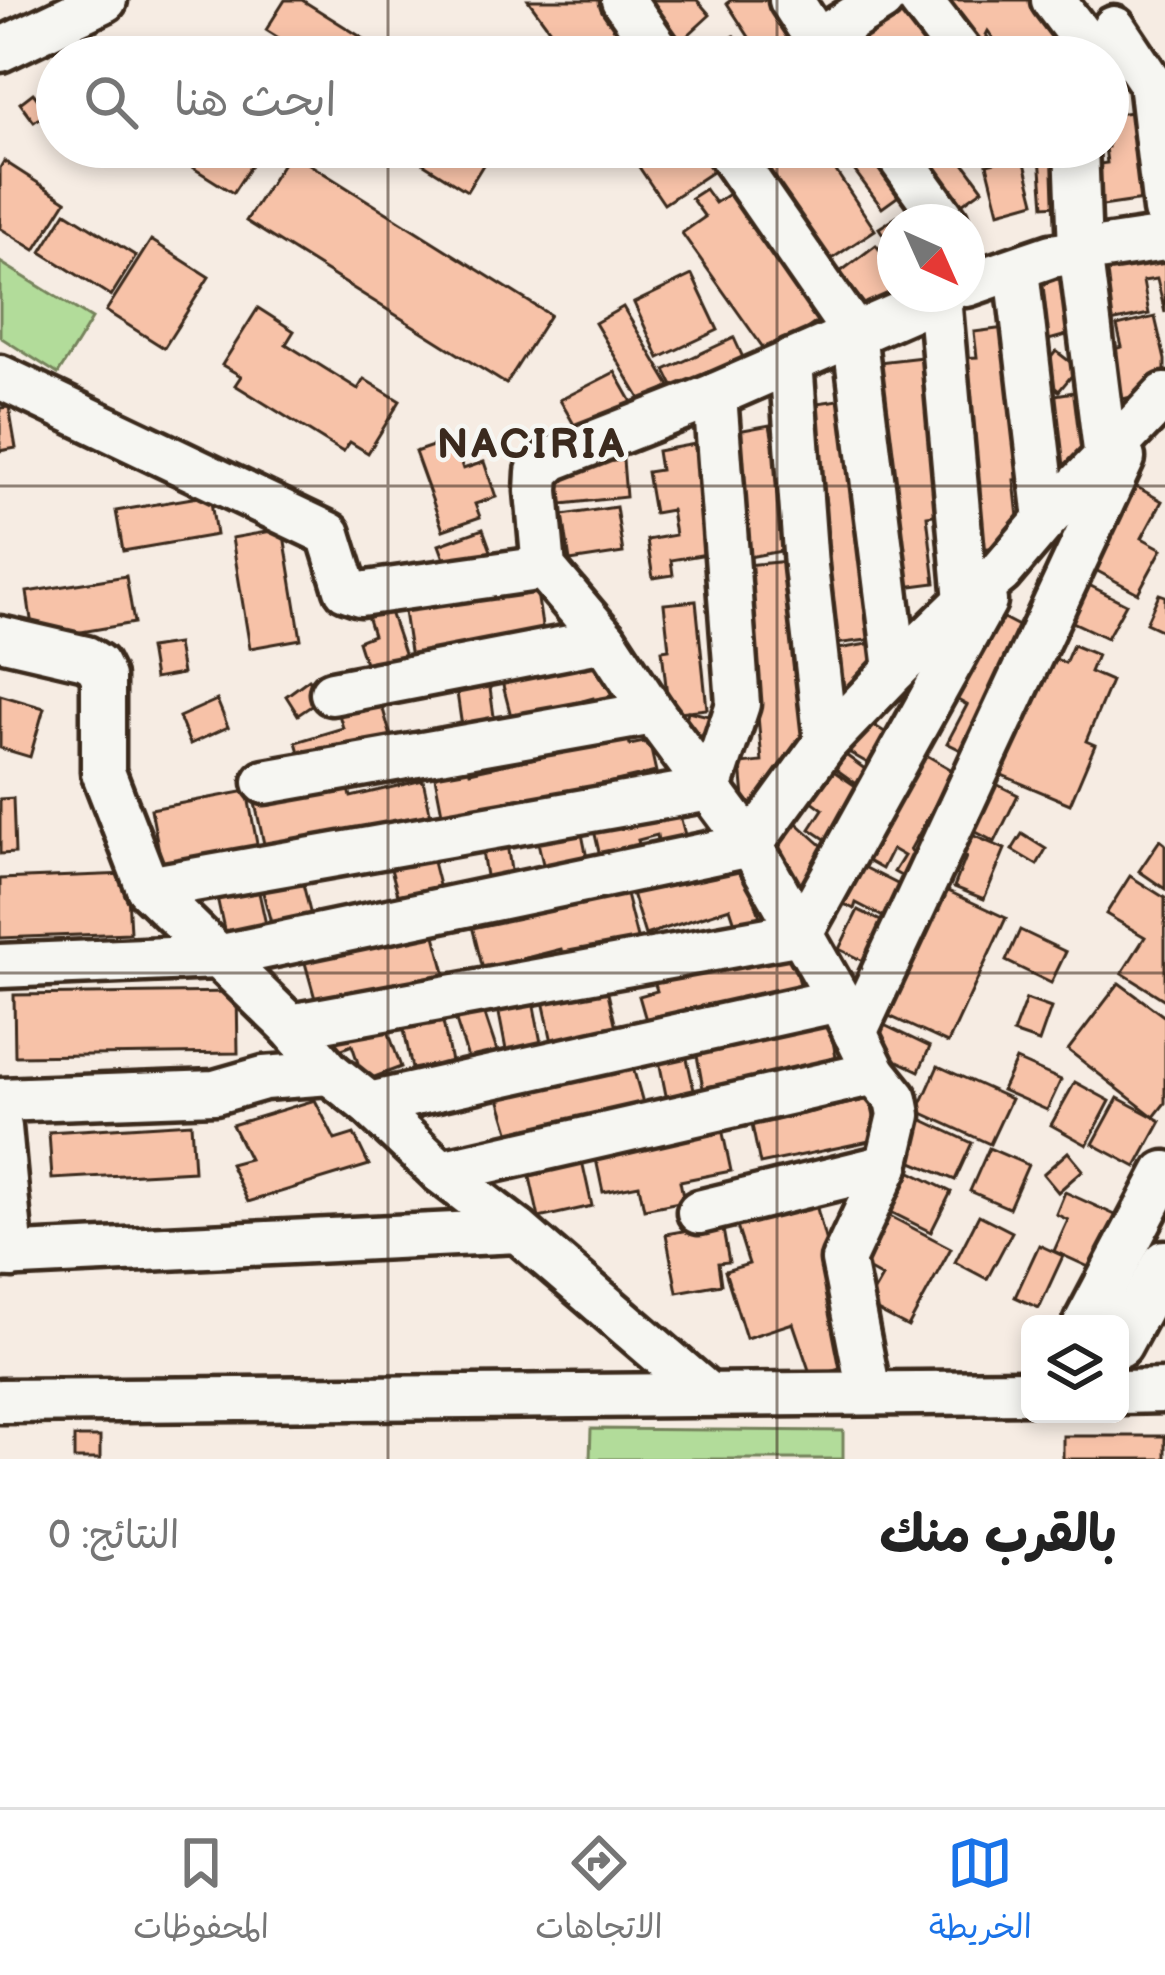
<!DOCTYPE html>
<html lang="ar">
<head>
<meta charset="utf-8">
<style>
  :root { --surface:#fff; --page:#f2f2f2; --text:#222; --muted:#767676; --line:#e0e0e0; --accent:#1a73e8 }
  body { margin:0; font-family:"Balsamiq Sans","Playpen Sans Arabic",sans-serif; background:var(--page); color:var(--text); direction:rtl }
  .controls { position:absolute; right:36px; bottom:36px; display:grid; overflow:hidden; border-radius:18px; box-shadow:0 6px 18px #0003 }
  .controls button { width:108px; height:108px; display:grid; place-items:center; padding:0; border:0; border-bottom:3px solid var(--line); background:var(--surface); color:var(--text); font:60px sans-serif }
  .compass { position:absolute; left:877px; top:204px; width:108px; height:108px; border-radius:50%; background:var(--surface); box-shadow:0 6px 18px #0003; rotate:135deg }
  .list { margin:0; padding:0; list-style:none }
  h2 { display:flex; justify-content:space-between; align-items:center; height:156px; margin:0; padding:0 48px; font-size:51px }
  h2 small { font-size:39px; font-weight:400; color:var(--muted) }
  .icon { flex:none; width:66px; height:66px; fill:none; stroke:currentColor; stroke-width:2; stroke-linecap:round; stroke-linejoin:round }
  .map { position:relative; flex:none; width:1165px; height:1459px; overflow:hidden; direction:ltr }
  .search { position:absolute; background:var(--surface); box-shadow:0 6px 18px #0003; left:36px; right:36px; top:36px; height:132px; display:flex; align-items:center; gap:30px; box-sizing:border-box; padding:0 42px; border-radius:66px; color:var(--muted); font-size:45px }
  .sheet { height:348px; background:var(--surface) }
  nav { display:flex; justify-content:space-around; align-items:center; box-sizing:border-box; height:168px; border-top:3px solid var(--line); background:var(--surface); font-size:33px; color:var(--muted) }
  nav a { display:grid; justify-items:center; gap:6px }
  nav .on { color:var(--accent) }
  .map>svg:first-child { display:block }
  .green { fill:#b2dc9a; stroke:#76835c; stroke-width:3 }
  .building { fill:#f7c2a8; stroke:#3b2a1e; stroke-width:3 }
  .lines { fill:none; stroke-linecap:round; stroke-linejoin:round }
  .minor-casing { stroke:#3b2a1e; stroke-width:51 }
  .minor { stroke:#f6f6f2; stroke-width:42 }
  .grid { fill:none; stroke:#3b2a1e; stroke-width:3; stroke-opacity:0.55 }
  .labels { text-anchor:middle; stroke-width:9; stroke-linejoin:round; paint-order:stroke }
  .district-label { font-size:42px; font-weight:bold; letter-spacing:3px; fill:#3b2a1e; stroke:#f6f6f2 }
</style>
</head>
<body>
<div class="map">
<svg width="1165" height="1459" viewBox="0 0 1165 1459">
  <rect width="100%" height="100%" fill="#f6ece3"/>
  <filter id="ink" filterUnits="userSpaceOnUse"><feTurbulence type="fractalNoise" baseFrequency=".00833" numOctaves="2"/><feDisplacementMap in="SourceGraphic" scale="24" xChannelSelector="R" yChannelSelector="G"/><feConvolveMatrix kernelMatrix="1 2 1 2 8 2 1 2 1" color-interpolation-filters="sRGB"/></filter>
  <g filter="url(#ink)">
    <!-- green -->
    <g class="green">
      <path d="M0,262L92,319L58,374L0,337Z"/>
      <path d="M591,1429L843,1431V1459H590Z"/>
    </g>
    <!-- building -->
    <g class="building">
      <path d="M285,0H302L393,57H309L266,30Z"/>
      <path d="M528,0H609L643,46L629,57H564L552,40L556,38Z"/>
      <path d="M635,0H697L710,15L675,47Z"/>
      <path d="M731,0H781L819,57H762L727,3Z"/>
      <path d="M904,0L947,57H846L835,42Z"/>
      <path d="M945,0H1042L1073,42L1061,51L1066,57H1007L988,31L986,35L1003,57H976Z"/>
      <path d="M734,36L750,57H676L673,54L697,37L709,53Z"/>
      <path d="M33,93L48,112L34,122L20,103Z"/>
      <path d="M1140,111L1150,199L1089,208L1085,166L1107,163L1105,147H1108V115Z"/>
      <path d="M160,147H235L255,159L233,193Z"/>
      <path d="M435,147H494L467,191L424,164Z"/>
      <path d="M648,147H708L721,166L664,204L639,167L654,157Z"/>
      <path d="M743,147H820L875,230L821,266Z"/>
      <path d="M837,147H881L911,187L882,208Z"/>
      <path d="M933,147H952L983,189L952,211L915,160Z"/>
      <path d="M290,152L550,315L506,384L246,221Z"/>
      <path d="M1023,155L1035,202L999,212L987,164Z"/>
      <path d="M1069,155L1073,204L1044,206L1040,157Z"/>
      <path d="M4,161L66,201L35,250L0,228V168Z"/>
      <path d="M705,189L715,203L730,193L818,321L769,356L682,233L705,217L691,198Z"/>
      <path d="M917,204L927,222H895V253L879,228Z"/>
      <path d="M66,212L136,256L111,296L41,252Z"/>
      <path d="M151,240L209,277L164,348L106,311Z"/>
      <path d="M876,245L895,270V289L868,309L840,272Z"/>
      <path d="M1165,253V313L1157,279L1143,281L1149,314L1106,323L1095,268Z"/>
      <path d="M1071,271L1088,329L1042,342L1025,284Z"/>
      <path d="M692,275L718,330L659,358L634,303Z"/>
      <path d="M623,307L670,386L642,402L595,323Z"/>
      <path d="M258,308L294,331L286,344L358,389L364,379L400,401L368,453L350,442L343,452L235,385L241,376L222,365Z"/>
      <path d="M1155,317L1165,360V389L1110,402L1098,353L1122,347L1117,326Z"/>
      <path d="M1013,327L1028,479L1014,480L1021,545L978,549L958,358L977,357L974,332Z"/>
      <path d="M734,338L745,362L677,394L665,370Z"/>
      <path d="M1056,351L1078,368L1059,391L1038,374Z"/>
      <path d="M931,356L946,513L927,516L935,583L896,588L870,363Z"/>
      <path d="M615,372L632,402L580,435L560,400Z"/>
      <path d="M1081,391L1092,465L1040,473L1029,399Z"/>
      <path d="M852,398L883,638L819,646L816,505L826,504L823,482L814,483L804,405Z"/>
      <path d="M9,407L16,448L0,451V408Z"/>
      <path d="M770,425L792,549L744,558L722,434Z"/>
      <path d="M453,439L463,469L484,462L496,497L475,504L480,517L443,530L415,452Z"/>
      <path d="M695,444L713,553L671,560L673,575L653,578L647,540L675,535L671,510L654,513L647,472L660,470L657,451Z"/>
      <path d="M623,460L626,497L562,504L558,467Z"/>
      <path d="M1121,478L1162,501L1142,538L1162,549L1138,593L1077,560Z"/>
      <path d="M210,495L216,535L123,551L116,511Z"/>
      <path d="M616,507L623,553L570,561L563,515Z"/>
      <path d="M283,529L301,639L250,648L232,538Z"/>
      <path d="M483,529L494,559L450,575L439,545Z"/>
      <path d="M789,561L806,764L746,822L741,764L762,762L745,565Z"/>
      <path d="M126,576L134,623L34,640L27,592Z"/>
      <path d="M1077,579L1126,604L1107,638L1058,615Z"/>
      <path d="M536,586L544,639L411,658L403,605Z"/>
      <path d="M1159,594L1165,596V623L1161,630L1146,623Z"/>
      <path d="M696,601L707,709L669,713L662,650L669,649L664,604Z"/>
      <path d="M389,609L405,656L367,669L358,641L373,635L367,616Z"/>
      <path d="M986,609L1028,631L965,752L947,743L967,705L943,692Z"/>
      <path d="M873,643L880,685L835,693L827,651Z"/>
      <path d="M177,644L182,674L154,679L149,648Z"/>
      <path d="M1073,645L1097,655L1090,672L1111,681L1086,741L1095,745L1070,804L990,770L1046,655L1065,663Z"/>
      <path d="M599,647L616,713L598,718L593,698L512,720L500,674Z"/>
      <path d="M488,675L496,730L463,734L455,679Z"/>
      <path d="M309,679L323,698L298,715L286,696Z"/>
      <path d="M0,695L44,708L30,757L0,748Z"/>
      <path d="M379,696L393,743L304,769L296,742L343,728L337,708Z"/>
      <path d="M217,700L228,727L190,744L179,717Z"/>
      <path d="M688,711L721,719L715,741L683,734Z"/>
      <path d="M857,715L888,734L871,765L838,746Z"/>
      <path d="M627,729L630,745L649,741L656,772L550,796L552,809L445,828L433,767L467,760L470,772L559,753L558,744Z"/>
      <path d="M914,748L954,771L910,850L922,856L908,880L894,872L904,856L892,849L882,869L857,855Z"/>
      <path d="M843,753L869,772L858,785L833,767Z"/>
      <path d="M829,768L866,793L831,843L810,829L823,809L808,798Z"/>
      <path d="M346,777L351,797L423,780L431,816L266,853L251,785Z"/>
      <path d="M984,778L1018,795L995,842L961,824Z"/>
      <path d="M247,791L258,849L162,867L151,809Z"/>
      <path d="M675,796L686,839L659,846L657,835L638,840L643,859L603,869L591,817Z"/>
      <path d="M13,798L15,853L0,854V799Z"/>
      <path d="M790,817L836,858L806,890L761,849Z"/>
      <path d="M956,828L1005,849L984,899L954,887L966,857L947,849Z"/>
      <path d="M581,829L589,868L546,877L537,838Z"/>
      <path d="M505,830L513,884L488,888L479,833Z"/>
      <path d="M1022,834L1046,849L1037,865L1012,850Z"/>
      <path d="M1160,840L1165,844V889L1139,871Z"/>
      <path d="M741,855L764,930L740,938L730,908L645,935L631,890Z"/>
      <path d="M432,858L442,897L402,909L391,869Z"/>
      <path d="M856,863L905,888L889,920L856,903L854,909L836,900Z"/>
      <path d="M299,868L313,924L274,934L259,878Z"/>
      <path d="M127,874L130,933L0,938V879Z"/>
      <path d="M1130,876L1165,898V1000L1122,973L1145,937L1106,914Z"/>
      <path d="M256,879L267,929L226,938L215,888Z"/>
      <path d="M623,883L640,950L566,969L561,949L483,969L471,922Z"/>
      <path d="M933,884L1006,918L948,1043L874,1009Z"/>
      <path d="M858,910L887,924L867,963L839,949Z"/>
      <path d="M430,917L447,980L403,992L400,984L317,1006L302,952Z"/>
      <path d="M1020,930L1066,952L1051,983L1006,961Z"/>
      <path d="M790,948L802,991L650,1034L639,996L657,991L651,970Z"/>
      <path d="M605,980L618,1036L554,1051L542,996Z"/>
      <path d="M1119,983L1165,1017V1103L1154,1117L1068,1050Z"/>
      <path d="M237,992L238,1053L15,1056L14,995Z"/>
      <path d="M532,996L542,1048L507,1055L497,1003Z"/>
      <path d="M1026,999L1051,1008L1039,1042L1013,1033Z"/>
      <path d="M482,1006L498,1054L470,1064L454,1015Z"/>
      <path d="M440,1007L451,1062L412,1069L401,1015Z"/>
      <path d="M382,1014L401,1067L364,1081L352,1045L332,1053L325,1035Z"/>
      <path d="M828,1014L839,1074L792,1071L703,1088L693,1034Z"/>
      <path d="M884,1025L930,1047L919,1071L873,1049Z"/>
      <path d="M684,1045L696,1099L668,1105L657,1051Z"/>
      <path d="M630,1057L643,1103L599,1116L598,1112L511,1138L498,1095Z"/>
      <path d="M1016,1060L1061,1080L1047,1110L1002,1090Z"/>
      <path d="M938,1066L1011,1099L990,1144L918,1111Z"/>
      <path d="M1075,1082L1110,1101L1087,1145L1051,1125Z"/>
      <path d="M1118,1098L1161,1121L1136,1167L1093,1144Z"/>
      <path d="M870,1099L879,1139L760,1164L752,1125Z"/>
      <path d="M315,1100L335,1140L354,1134L369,1165L248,1202L230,1164L249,1159L232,1125Z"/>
      <path d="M720,1119L731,1171L680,1181L684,1201L644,1209L639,1185L603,1192L593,1145Z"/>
      <path d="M921,1119L972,1143L955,1180L903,1158Z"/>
      <path d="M191,1123L194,1171L52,1179L49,1132Z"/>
      <path d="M579,1147L592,1206L539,1218L526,1159Z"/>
      <path d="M989,1148L1028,1165L1009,1208L970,1191Z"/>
      <path d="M1068,1152L1083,1170L1058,1192L1043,1174Z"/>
      <path d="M901,1167L951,1192L931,1232L881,1207Z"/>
      <path d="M1065,1192L1126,1220L1102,1273L1054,1251L1068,1220L1056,1214Z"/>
      <path d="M814,1197L858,1363L811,1376L793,1323L746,1338L725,1271L749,1264L733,1214Z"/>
      <path d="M884,1213L951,1248L908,1327L866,1305L882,1277L857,1263Z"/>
      <path d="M979,1215L1012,1232L987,1279L955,1262Z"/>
      <path d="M722,1224L729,1262L718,1263L721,1284L677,1292L666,1234Z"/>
      <path d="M1039,1245L1063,1256L1039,1308L1015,1297Z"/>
      <rect x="1063" y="1436" width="102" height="23"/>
      <rect x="74" y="1437" width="26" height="22"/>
    </g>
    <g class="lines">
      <defs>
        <g id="minor">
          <path d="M623,0L663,57"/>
          <path d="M791,0L828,57"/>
          <path d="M920,0L964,57"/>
          <path d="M1053,0L1096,57"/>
          <path d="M1114,28L1150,82L1165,210"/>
          <path d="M817,41L882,0"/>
          <path d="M0,50L105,0"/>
          <path d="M725,147L854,333L896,669"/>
          <path d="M892,147L946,222"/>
          <path d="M1076,147L1080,250L1106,458"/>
          <path d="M1017,270L1046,519"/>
          <path d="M967,285L1051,256L1165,239"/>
          <path d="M939,297L966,601"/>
          <path d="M791,361L806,566L826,742"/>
          <path d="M0,377L329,534L346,589L360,594L544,568"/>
          <path d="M0,638L86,658L97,665L103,677V772L148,888L290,1026L330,1073L369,1104L441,1172L518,1231L706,1393"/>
          <path d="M332,693L605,640"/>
          <path d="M265,782L653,713"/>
          <path d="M148,888L710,789L738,704L715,395"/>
          <path d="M0,966L217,957L751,845L826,742L896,669L966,601L1001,572L1046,519L1165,395"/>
          <path d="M290,1026L801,933L985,601"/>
          <path d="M855,1033L1123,458"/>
          <path d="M0,1100L215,1092L264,1078L330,1073"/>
          <path d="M369,1104L839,1000"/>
          <path d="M0,1127L12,1256"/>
          <path d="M441,1172L875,1073"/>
          <path d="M699,1212L887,1166"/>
          <path d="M0,1256L518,1231"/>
          <path d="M1085,1324L1165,1173"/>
          <path d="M1120,1345L1165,1262"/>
          <path d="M869,1392L843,1260L887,1166L899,1115L896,1099L875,1073L839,1000L751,845L653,713L605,640L544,568L537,491L538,472L552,459L715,395L946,294"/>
          <path d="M1120,1392L1165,1391"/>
          <path d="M0,1401L1030,1392"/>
        </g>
      </defs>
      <!-- minor casing -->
      <use href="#minor" class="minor-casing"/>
      <!-- minor -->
      <use href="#minor" class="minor"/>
    </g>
  </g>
  <!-- grid -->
  <path class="grid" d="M388,0V57M777,0V57M388,147V1459M777,147V1459M0,486H1165M0,973H1165"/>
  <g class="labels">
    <!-- district labels -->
    <g class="district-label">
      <text x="532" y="458">NACIRIA</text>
    </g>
  </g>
</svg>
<div class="controls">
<button><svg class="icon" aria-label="layers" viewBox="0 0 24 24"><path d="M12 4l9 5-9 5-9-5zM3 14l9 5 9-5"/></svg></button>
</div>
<svg class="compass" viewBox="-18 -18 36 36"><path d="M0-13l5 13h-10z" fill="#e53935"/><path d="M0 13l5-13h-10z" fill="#767676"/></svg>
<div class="search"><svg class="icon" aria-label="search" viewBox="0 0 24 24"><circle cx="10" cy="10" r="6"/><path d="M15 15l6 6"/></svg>ابحث هنا</div>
</div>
<section class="sheet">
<h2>بالقرب منك<small>النتائج: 0</small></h2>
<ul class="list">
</ul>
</section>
<nav>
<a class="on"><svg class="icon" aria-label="map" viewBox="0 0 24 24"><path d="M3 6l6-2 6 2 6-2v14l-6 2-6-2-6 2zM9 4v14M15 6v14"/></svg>الخريطة</a>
<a><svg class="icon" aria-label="directions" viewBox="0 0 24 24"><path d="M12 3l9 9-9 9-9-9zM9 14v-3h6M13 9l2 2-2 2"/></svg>الاتجاهات</a>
<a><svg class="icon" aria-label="saved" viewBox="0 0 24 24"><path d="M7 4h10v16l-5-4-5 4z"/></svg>المحفوظات</a>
</nav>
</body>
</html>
